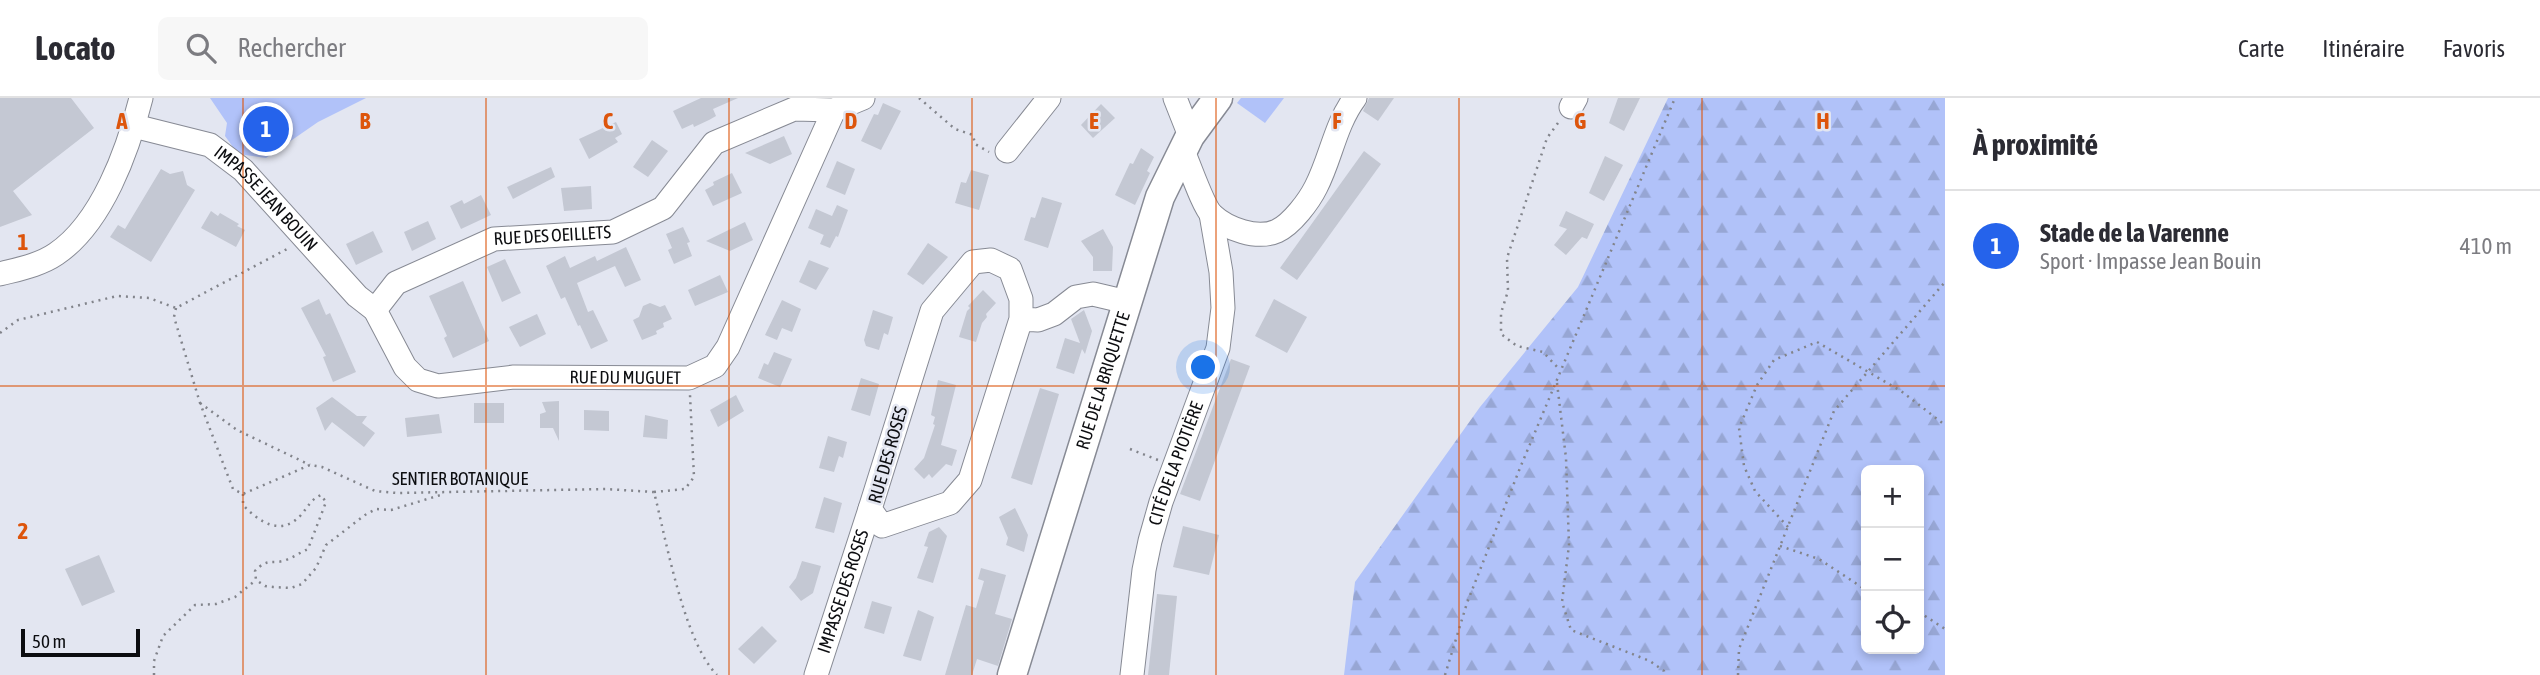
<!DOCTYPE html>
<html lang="fr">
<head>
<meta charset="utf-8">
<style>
  :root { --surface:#fff; --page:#f7f7f7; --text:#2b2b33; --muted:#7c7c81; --line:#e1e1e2; --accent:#2563eb }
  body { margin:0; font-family:"Asap Condensed",sans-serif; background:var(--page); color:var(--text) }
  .controls { position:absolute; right:21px; bottom:21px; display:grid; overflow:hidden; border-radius:10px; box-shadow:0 4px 10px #0003 }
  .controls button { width:63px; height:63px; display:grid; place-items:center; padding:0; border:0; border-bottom:2px solid var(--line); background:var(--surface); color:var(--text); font:35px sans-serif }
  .scale { position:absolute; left:21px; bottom:18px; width:119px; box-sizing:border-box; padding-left:7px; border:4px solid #0c0d10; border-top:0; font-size:19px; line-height:24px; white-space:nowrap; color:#0c0d10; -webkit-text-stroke:5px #e3e6f1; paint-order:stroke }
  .you { position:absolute; left:1204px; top:270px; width:24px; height:24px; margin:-18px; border:5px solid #fff; border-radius:50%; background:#1a73e8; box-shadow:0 0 0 10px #1a73e833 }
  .badge { display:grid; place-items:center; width:46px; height:46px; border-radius:50%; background:var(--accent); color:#fff; font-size:23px; font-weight:700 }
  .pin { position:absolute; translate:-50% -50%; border:4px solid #fff; box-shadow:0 2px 7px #0006 }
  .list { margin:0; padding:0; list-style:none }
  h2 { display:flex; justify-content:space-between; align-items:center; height:91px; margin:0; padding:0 28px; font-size:30px }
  h2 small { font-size:23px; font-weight:400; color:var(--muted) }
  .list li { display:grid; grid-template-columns:46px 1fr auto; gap:21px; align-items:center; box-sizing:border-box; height:112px; padding:0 28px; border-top:2px solid var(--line) }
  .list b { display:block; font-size:26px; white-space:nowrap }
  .list p { margin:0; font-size:23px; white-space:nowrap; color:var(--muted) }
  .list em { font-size:23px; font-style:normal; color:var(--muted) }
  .icon { flex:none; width:38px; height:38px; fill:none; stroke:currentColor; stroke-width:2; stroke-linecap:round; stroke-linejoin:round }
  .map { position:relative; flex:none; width:1945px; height:577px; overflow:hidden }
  header { display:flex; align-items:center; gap:42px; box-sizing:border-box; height:98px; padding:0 35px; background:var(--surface); border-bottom:2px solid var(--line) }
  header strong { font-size:33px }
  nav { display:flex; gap:38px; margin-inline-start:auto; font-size:24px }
  .search { width:490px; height:63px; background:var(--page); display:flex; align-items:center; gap:18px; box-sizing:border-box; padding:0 24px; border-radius:10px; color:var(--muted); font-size:26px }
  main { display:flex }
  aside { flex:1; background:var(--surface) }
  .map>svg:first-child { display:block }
  .forest { fill:url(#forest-firs); fill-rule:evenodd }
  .pitch { fill:#b1c2f9 }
  .building { fill:#c4c8d3 }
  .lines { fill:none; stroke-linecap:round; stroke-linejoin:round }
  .minor-casing { stroke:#878a94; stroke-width:25 }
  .major-casing { stroke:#878a94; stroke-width:31 }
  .path { stroke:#82848b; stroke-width:2.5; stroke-dasharray:2 5; stroke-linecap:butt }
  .minor { stroke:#fff; stroke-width:23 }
  .major { stroke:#fff; stroke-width:28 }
  .grid { fill:none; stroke:#dd550c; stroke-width:2; stroke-opacity:0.55 }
  .labels { text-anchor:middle; stroke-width:5; stroke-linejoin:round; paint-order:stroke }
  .street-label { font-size:18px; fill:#0c0d10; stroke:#e3e6f1 }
  .grid-label { font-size:23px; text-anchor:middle; font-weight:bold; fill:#dd550c; stroke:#e3e6f1; stroke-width:5; stroke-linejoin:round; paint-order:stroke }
</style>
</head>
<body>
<header>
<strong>Locato</strong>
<div class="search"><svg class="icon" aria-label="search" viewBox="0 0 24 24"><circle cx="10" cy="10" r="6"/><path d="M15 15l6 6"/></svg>Rechercher</div>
<nav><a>Carte</a><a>Itinéraire</a><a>Favoris</a></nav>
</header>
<main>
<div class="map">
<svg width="1945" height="577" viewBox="0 0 1945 577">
  <defs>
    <pattern id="forest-firs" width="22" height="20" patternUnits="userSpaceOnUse" patternTransform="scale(1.75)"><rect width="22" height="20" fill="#b1c2f9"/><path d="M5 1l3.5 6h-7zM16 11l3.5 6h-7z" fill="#97a6d4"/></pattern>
  </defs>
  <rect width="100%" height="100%" fill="#e3e6f1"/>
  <!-- forest -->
  <path class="forest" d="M1668,0H1945V577H1344L1355,484L1480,309L1578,189ZM1866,372H1919V551H1866Z"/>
  <!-- pitch -->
  <g class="pitch">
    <path d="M210,0H366L318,24L266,60L238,56L225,38L227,25Z"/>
    <path d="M1241,0H1284L1265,25L1237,5Z"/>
  </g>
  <!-- building -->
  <g class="building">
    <path d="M0,0H71L94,30L13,93L32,117L0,129Z"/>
    <path d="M701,0H738L713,11L716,18L709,22L694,29L693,26L682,31L673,13Z"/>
    <path d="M1369,0H1394L1378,23L1363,13Z"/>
    <path d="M1618,0H1640L1624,33L1609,25Z"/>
    <path d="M883,5L901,13L881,52L861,43L874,16L878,17Z"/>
    <path d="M1101,6L1115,20L1093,40L1081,27Z"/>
    <path d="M616,24L622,36L615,40L618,44L589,61L579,41Z"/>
    <path d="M784,38L792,56L770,66L745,55Z"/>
    <path d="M652,42L668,53L648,79L633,69Z"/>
    <path d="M1141,50L1154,59L1147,73L1150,75L1135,107L1115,97L1130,65L1133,66Z"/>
    <path d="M1364,53L1381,66L1297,182L1280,170Z"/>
    <path d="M1605,58L1623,67L1604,103L1589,95Z"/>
    <path d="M837,63L855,71L845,97L826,89Z"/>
    <path d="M551,69L555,79L513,101L507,89Z"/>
    <path d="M161,71L170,76L183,73L187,87L195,92L151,164L110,139L118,127L125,131Z"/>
    <path d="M971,72L989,77L979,112L955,105L961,84L966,85Z"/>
    <path d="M732,75L742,95L713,108L705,92L714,87L713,84Z"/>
    <path d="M591,88L592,111L564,113L561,90Z"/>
    <path d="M481,97L491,117L461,131L450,108L462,102L464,106Z"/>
    <path d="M1042,99L1062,105L1048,150L1024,142L1031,119L1035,120Z"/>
    <path d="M837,107L848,112L838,139L836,138L830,150L820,146L825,134L824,137L808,130L816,111L832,118Z"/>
    <path d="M211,113L218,118L220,115L239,126L237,128L245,132L236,149L201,130Z"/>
    <path d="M1566,113L1594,126L1587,141L1582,139L1566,157L1554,147L1567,131L1559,128Z"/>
    <path d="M428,123L436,141L412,153L404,134Z"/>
    <path d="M745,124L753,142L730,153L706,143Z"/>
    <path d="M683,129L690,144L687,145L692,158L674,166L668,152L672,150L666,136Z"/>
    <path d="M1103,131L1113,149L1112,173H1093V159L1081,143Z"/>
    <path d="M373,133L383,154L356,167L346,146Z"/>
    <path d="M928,145L948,159L923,187L907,176Z"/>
    <path d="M626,149L641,182L625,189L615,168L577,185L588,214L593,212L608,243L591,251L580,227L578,228L565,199L561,201L546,168L565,158L570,170L595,158L597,163Z"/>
    <path d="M505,161L521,195L502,204L487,169Z"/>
    <path d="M809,162L829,170L816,192L799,184Z"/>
    <path d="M720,177L728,194L695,208L688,192Z"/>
    <path d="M463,183L489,243L453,260L444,240L447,238L429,198Z"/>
    <path d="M983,192L996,205L986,216L987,219L982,225L976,244L959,239L967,213L970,210L968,208Z"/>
    <path d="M319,201L326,217L330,215L356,274L333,284L323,259L326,258L301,210Z"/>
    <path d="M1274,201L1307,219L1287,255L1255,238Z"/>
    <path d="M782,202L801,211L792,234L782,230L777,242L765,237Z"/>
    <path d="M650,205L660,209L665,207L672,221L663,225L664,229L656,233L657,236L642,242L633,222L639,219L643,208Z"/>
    <path d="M873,212L893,219L888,237L884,235L879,252L866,248L864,242Z"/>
    <path d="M1084,212L1092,233L1085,256L1082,251L1074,276L1056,270L1065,240L1080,245L1071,221Z"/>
    <path d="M537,216L546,236L520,249L509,229Z"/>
    <path d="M774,254L792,261L780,289L758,280L764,265L768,267Z"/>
    <path d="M1231,261L1250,268L1200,403L1180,396Z"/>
    <path d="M861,280L879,286L870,318L851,312Z"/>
    <path d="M938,282L956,287L941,347L957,352L952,368L946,366L932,380L929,376L924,381L914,371L924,360L935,327L933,326L935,319L931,317Z"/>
    <path d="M1040,290L1059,296L1032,387L1011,380Z"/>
    <path d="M736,297L744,313L718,329L710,312Z"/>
    <path d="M332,299L357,318H367L362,325L375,335L364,349L332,324L325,333L316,310Z"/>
    <path d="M559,303V343L553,330H540V316L546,314L542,304Z"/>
    <rect x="474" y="305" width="30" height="20"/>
    <path d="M584,312L609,313V333L584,332Z"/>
    <path d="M439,316L442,335L407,339L405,320Z"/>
    <path d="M645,317L668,322L667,341L643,339Z"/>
    <path d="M828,338L847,344L843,360L839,358L834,374L819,370Z"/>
    <path d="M824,399L842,405L834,435L815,430Z"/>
    <path d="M1015,410L1028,437L1024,454L1006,447L1008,440L999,419Z"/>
    <path d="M1183,428L1219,437L1209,477L1173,469Z"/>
    <path d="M939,429L947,438L933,485L917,480L928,449L924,448L929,434Z"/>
    <path d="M99,457L115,494L82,508L65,471Z"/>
    <path d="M802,463L821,468L813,495L801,503L789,489L796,480Z"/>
    <path d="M981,470L1006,477L995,516L1012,521L998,568L977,561L972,577H945L966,507L976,510L984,483L978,481Z"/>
    <path d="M1157,496L1177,498L1169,577H1148Z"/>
    <path d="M872,503L892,509L884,536L864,530Z"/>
    <path d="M918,512L934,519L921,563L903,558Z"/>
    <path d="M762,528L777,543L754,566L738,551Z"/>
  </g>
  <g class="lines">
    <defs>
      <g id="minor">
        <path d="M1175,0L1190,38"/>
        <path d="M1571,9L1576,0"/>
        <path id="s1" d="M134,28L210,47L243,72L357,198L375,212L405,269L418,282L438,288L514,279L689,280L715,268L728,249L834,12"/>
        <path d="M1007,53L1049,0"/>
        <path d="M1183,53C1189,66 1203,108 1212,117C1227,131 1257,142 1277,133C1292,126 1309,103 1316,89C1331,60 1335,27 1355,0"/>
        <path d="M0,176C19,171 40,167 56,156C102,125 128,52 141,0"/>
        <path id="s2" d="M375,212L396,185L494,141L613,134L663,110L714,45L794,11L834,12L863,0"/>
        <path d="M1021,221V201L1010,171L991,162L973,164L932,213L870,411L882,428L950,405L970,382L1021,221L1038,222L1054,216L1076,199L1093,196L1127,204"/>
        <path id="s3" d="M816,577L870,411"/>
        <path id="s4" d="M1132,577L1144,472L1150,443L1161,404L1218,250L1223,210L1221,174L1211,116"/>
      </g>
      <g id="major">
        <path id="s5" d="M1012,577L1160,99L1190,38L1218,0"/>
      </g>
    </defs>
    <!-- minor casing -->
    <use href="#minor" class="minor-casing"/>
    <!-- major casing -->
    <use href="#major" class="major-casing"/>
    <!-- path -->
    <g class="path">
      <path d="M919,0L955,31L973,37L975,46L989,54"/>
      <path d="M1558,25L1547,40L1507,160L1508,193L1501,215V236L1517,248L1543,254L1560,272"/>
      <path d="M176,210L174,219L200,305L233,391L243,396L310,367L322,369L375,393L397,395L606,391L654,394C666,441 684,544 717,577"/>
      <path d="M0,235L18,222L117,198L149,200L176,210L287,151"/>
      <path d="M1557,285L1566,360L1569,447L1562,504L1571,532L1650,563L1664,573L1665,577"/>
      <path d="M200,305L237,332L310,367"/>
      <path d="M1130,351L1158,362"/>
      <path d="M654,394L685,391L694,379L690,297"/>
      <path d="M243,396V407C259,424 281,439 301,417C308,409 311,401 321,397L326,404L308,451C301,454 294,459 286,462C272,467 268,459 255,473L256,482L265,488L273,489L291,490L302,486L316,470L326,447L365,417L376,411L391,412L444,396"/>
      <path d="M1788,429L1755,393L1744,368L1739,330L1757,287L1774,262L1817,244L1901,293L1945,327"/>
      <path d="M1780,448L1819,461L1866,492"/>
      <path d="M1919,514L1945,531"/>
      <path d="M154,577V563L163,538L195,507L216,506L235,499L256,482"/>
      <path d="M1445,577L1467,505L1520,370L1675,0"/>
      <path d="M1738,577L1739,551L1834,313L1945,184"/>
    </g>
    <!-- minor -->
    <use href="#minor" class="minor"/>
    <!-- major -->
    <use href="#major" class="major"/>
  </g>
  <!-- grid -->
  <path class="grid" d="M243,0V577M486,0V577M729,0V577M972,0V577M1216,0V577M1459,0V577M1702,0V577M0,288H1945"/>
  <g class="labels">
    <!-- street labels -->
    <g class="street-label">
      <text dy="6" stroke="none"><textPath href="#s1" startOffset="156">IMPASSE JEAN BOUIN</textPath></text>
      <text dy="6" stroke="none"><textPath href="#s2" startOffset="200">RUE DES OEILLETS</textPath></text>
      <text dy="6" stroke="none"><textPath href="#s1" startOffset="604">RUE DU MUGUET</textPath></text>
      <text dy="6" stroke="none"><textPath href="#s5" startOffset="308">RUE DE LA BRIQUETTE</textPath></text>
      <text transform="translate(888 357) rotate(-74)" y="6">RUE DES ROSES</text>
      <text dy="6" stroke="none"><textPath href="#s4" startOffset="217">CITÉ DE LA PIOTIÈRE</textPath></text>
      <text x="460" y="387">SENTIER BOTANIQUE</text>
      <text dy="6" stroke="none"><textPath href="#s3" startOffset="88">IMPASSE DES ROSES</textPath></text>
    </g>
  </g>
  <g class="grid-label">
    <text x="122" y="31">A</text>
    <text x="365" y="31">B</text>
    <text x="608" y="31">C</text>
    <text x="851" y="31">D</text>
    <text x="1094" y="31">E</text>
    <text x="1337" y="31">F</text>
    <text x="1580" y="31">G</text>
    <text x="1823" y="31">H</text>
    <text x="23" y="152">1</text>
    <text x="23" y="441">2</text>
  </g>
</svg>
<div class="controls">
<button>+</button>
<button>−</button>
<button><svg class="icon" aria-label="locate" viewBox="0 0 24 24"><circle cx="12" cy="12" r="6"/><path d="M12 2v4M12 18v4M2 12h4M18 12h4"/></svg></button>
</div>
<div class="scale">50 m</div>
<div class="you"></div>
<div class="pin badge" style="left:266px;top:31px">1</div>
</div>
<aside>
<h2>À proximité<small></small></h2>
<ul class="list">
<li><span class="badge">1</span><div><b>Stade de la Varenne</b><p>Sport · Impasse Jean Bouin</p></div><em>410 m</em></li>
</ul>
</aside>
</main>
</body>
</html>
